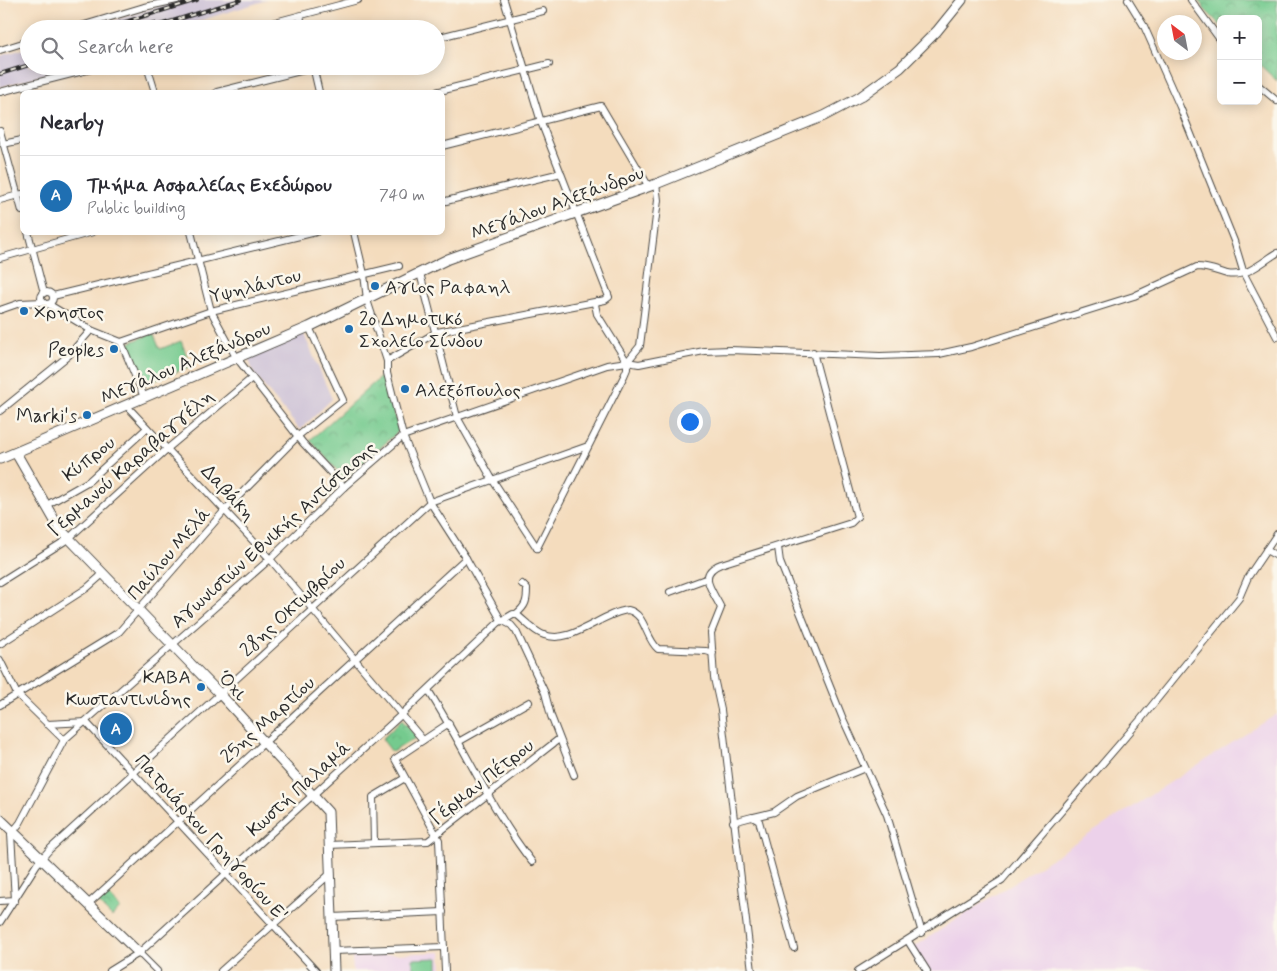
<!DOCTYPE html>
<html lang="en">
<head>
<meta charset="utf-8">
<style>
  :root { --surface:#fff; --page:#f7f7f7; --text:#2b2b33; --muted:#7c7c81; --line:#e1e1e2; --accent:#1f6fb2 }
  body { margin:0; font-family:Mynerve,sans-serif; background:var(--page); color:var(--text) }
  .controls { position:absolute; right:15px; top:15px; display:grid; overflow:hidden; border-radius:8px; box-shadow:0 2px 12px #0003 }
  .controls button { width:45px; height:45px; display:grid; place-items:center; padding:0; border:0; border-bottom:1px solid var(--line); background:var(--surface); color:var(--text); font:25px sans-serif }
  .compass { position:absolute; left:1157px; top:15px; width:45px; height:45px; border-radius:50%; background:var(--surface); box-shadow:0 2px 12px #0003; rotate:328deg }
  .you { position:absolute; left:689px; top:421px; width:18px; height:18px; margin:-12px; border:4px solid #fff; border-radius:50%; background:#1a73e8; box-shadow:0 0 0 8px #1a73e833 }
  .badge { display:grid; place-items:center; width:32px; height:32px; border-radius:50%; background:var(--accent); color:#fff; font-size:16px; font-weight:700 }
  .pin { position:absolute; translate:-50% -50%; border:2px solid #fff; box-shadow:0 1px 5px #0006 }
  .list { margin:0; padding:0; list-style:none }
  h2 { display:flex; justify-content:space-between; align-items:center; height:65px; margin:0; padding:0 20px; font-size:21px }
  h2 small { font-size:16px; font-weight:400; color:var(--muted) }
  .list li { display:grid; grid-template-columns:32px 1fr auto; gap:15px; align-items:center; box-sizing:border-box; height:80px; padding:0 20px; border-top:1px solid var(--line) }
  .list b { display:block; font-size:19px; white-space:nowrap }
  .list p { margin:0; font-size:16px; white-space:nowrap; color:var(--muted) }
  .list em { font-size:16px; font-style:normal; color:var(--muted) }
  .icon { flex:none; width:28px; height:28px; fill:none; stroke:currentColor; stroke-width:2; stroke-linecap:round; stroke-linejoin:round }
  .map { position:relative; flex:none; width:1277px; height:971px; overflow:hidden }
  .search { position:absolute; background:var(--surface); box-shadow:0 2px 12px #0003; left:20px; top:20px; width:425px; height:55px; display:flex; align-items:center; gap:12px; box-sizing:border-box; padding:0 18px; border-radius:28px; color:var(--muted); font-size:19px }
  .panel { position:absolute; background:var(--surface); box-shadow:0 2px 12px #0003; left:20px; top:90px; width:425px; height:145px; border-radius:8px }
  .map>svg:first-child { display:block }
  .built { fill:#ecd1ea }
  .industrial { fill:#cbbfd5 }
  .grass { fill:#75ca8e; stroke:#507a5c }
  .park { fill:url(#park-crowns); stroke:#507a5c }
  .lines { fill:none; stroke-linecap:round; stroke-linejoin:round }
  .street-casing { stroke:#494641; stroke-width:8 }
  .secondary-casing { stroke:#494641; stroke-width:11 }
  .street { stroke:#fff; stroke-width:6 }
  .secondary { stroke:#fff; stroke-width:9 }
  .rail-casing { stroke:#2b2b2b; stroke-width:4 }
  .rail { stroke:#fbf7ec; stroke-width:2; stroke-dasharray:5.5; stroke-linecap:butt }
  .poi-dot { fill:#1f6fb2; stroke:#fbf7ec; stroke-width:2 }
  .labels { text-anchor:middle; stroke-width:5; stroke-linejoin:round; paint-order:stroke }
  .street-label { font-size:19px; fill:#2b2b2b; stroke:#fbf7ec }
  .poi-label { font-size:19px; fill:#2b2b2b; stroke:#fbf7ec; text-anchor:start }
</style>
</head>
<body>
<div class="map">
<svg width="1277" height="971" viewBox="0 0 1277 971">
  <defs>
    <pattern id="park-crowns" width="20" height="18" patternUnits="userSpaceOnUse" patternTransform="scale(1.25)"><rect width="20" height="18" fill="#75ca8e"/><path d="M2 6a3 3 0 1 1 6 0M12 15a3 3 0 1 1 6 0" fill="none" stroke="#60a474"/></pattern>
  </defs>
  <rect width="100%" height="100%" fill="#fbf7ec"/>
  <filter id="ink" filterUnits="userSpaceOnUse"><feTurbulence type="fractalNoise" baseFrequency=".02" numOctaves="2"/><feDisplacementMap in="SourceGraphic" scale="10" xChannelSelector="R" yChannelSelector="G"/><feConvolveMatrix kernelMatrix="1 2 1 2 8 2 1 2 1" color-interpolation-filters="sRGB"/></filter>
  <filter id="wash" filterUnits="userSpaceOnUse"><feTurbulence type="fractalNoise" baseFrequency=".0096" numOctaves="4" result="noise"/><feDisplacementMap in="SourceGraphic" scale="20" xChannelSelector="R" yChannelSelector="G"/><feGaussianBlur stdDeviation="1.12" result="paint"/><feColorMatrix in="noise" values="0 0 0 0 0 0 0 0 0 0 0 0 0 0 0 0 0 1.4 0 .05"/><feComposite in="paint" operator="in"/></filter>
  <g filter="url(#wash)">
    <rect width="100%" height="100%" fill="#f4dcbd"/>
    <!-- built -->
    <g class="built">
      <path d="M1277,714V971H922L909,950Z"/>
      <path d="M441,952L442,971H353L352,956Z"/>
    </g>
    <!-- industrial -->
    <g class="industrial">
      <path d="M176,0H267L173,29H88Z"/>
      <path d="M29,47V66H76L0,87V56Z"/>
      <path d="M303,332L332,399L300,430L254,374L248,357Z"/>
    </g>
    <!-- grass -->
    <g class="grass">
      <path d="M153,333L160,349L181,341L191,366L146,384L129,343Z"/>
      <path d="M438,958V971H413V959Z"/>
    </g>
    <!-- park -->
    <g class="park">
      <path d="M1199,0H1277V81L1258,63V19H1221V26L1204,9Z"/>
      <path d="M383,375L399,431L345,479L310,440Z"/>
      <path d="M402,720L417,737L392,752L382,739Z"/>
      <path d="M106,893L120,908L112,917L97,902Z"/>
    </g>
  </g>
  <g filter="url(#ink)">
    <g class="lines">
      <defs>
        <g id="street">
          <path d="M1128,0L1144,26L1180,107L1234,241L1244,274L1277,337"/>
          <path d="M1191,0L1221,41"/>
          <path d="M300,16L303,29"/>
          <path d="M71,29L144,7L177,0"/>
          <path d="M249,29L358,0"/>
          <path d="M436,38L543,11"/>
          <path d="M0,50L29,41"/>
          <path d="M147,66L155,92"/>
          <path d="M313,66L319,92"/>
          <path d="M1258,85L1277,101"/>
          <path d="M0,92L103,66"/>
          <path d="M217,92L320,66"/>
          <path d="M436,92L549,64"/>
          <path d="M0,131L22,211"/>
          <path d="M3,144L22,140"/>
          <path d="M442,146L601,106L649,187"/>
          <path d="M0,200L22,194"/>
          <path d="M442,202L561,173"/>
          <path d="M28,232L44,293"/>
          <path d="M191,232L211,311L236,357L303,443L344,487"/>
          <path d="M354,232L364,274L367,300L387,361V373L403,436L430,502L466,558L501,620"/>
          <path d="M0,258L93,232"/>
          <path d="M420,273L457,417L492,479L537,548"/>
          <circle cx="47" cy="298" r="6"/>
          <path d="M53,296L316,232"/>
          <path d="M597,301L595,304L597,314L627,362"/>
          <path d="M48,304L91,330L121,342L211,311L399,266"/>
          <path d="M0,310L20,303L43,302"/>
          <path d="M121,342L144,397"/>
          <path d="M387,361L437,332L605,300L609,297L541,122L504,0"/>
          <path d="M126,405L270,559L423,740"/>
          <path d="M0,411L68,356L91,330"/>
          <path d="M45,506L89,481L147,428"/>
          <path d="M778,547L780,562L843,719L887,815L922,933"/>
          <path d="M537,548L624,376L627,369V362L640,346L658,200L656,184"/>
          <path d="M1266,550L1277,556"/>
          <path d="M0,582L68,539L167,449L252,378"/>
          <path d="M670,592L708,578"/>
          <path d="M516,614C526,606 527,601 527,589L522,584"/>
          <path d="M501,620L511,625L516,631L545,693L551,716L574,775"/>
          <path d="M0,644L87,588L104,573"/>
          <path d="M0,660L17,694L64,740"/>
          <path d="M428,690C464,746 491,810 532,862"/>
          <path d="M0,705L119,632L225,510L298,436L343,400L309,327"/>
          <path d="M86,722L316,971"/>
          <path d="M47,724L86,722"/>
          <path d="M460,741L529,702"/>
          <path d="M754,817L774,812L797,796L865,768"/>
          <path d="M733,822L752,817L759,821L794,948"/>
          <path d="M374,843L373,797L405,778"/>
          <path d="M328,845L428,841L559,739"/>
          <path d="M15,900L11,834L20,823L64,740L270,559L344,487L403,436L607,365L627,362L639,364L704,351L730,350L880,356L939,354L971,347L1134,296L1197,267C1208,267 1217,271 1227,274C1246,278 1262,262 1277,253"/>
          <path d="M0,901L15,900"/>
          <path d="M89,903L466,558"/>
          <path d="M332,917L443,912"/>
          <path d="M0,922L37,864L50,849L430,502L588,446"/>
          <path d="M908,941L927,971"/>
          <path d="M333,951L444,947"/>
          <path d="M139,953L157,971"/>
          <path d="M110,971L139,953L401,715L498,623L513,614H516C525,621 534,632 544,635C572,645 601,613 628,610C646,614 645,638 658,649L706,651L713,653"/>
          <path d="M221,971L330,874"/>
          <path d="M445,971L439,840L395,759L449,723"/>
          <path d="M752,971L721,710L714,678L711,633L721,608C714,592 695,574 721,564L851,523L857,517L813,352"/>
          <path d="M858,971L1002,880L1141,719L1239,598L1248,577L1277,534"/>
        </g>
        <g id="secondary">
          <path d="M16,453L59,528L220,694L328,812L334,971"/>
          <path d="M0,459L309,327L448,259L656,184L824,116L860,97L900,68L937,31L962,0"/>
          <path d="M0,819L139,953"/>
        </g>
      </defs>
      <!-- street casing -->
      <use href="#street" class="street-casing"/>
      <!-- secondary casing -->
      <use href="#secondary" class="secondary-casing"/>
      <!-- street -->
      <use href="#street" class="street"/>
      <!-- secondary -->
      <use href="#secondary" class="secondary"/>
      <defs>
        <g id="rail">
          <path d="M102,29L197,0"/>
          <path d="M136,29L154,23"/>
          <path d="M147,29L240,0"/>
          <path d="M0,74L29,65"/>
        </g>
      </defs>
      <!-- rail casing -->
      <use href="#rail" class="rail-casing"/>
      <!-- rail -->
      <use href="#rail" class="rail"/>
    </g>
  </g>
  <!-- markers -->
  <g class="poi-dot">
    <circle cx="375" cy="286" r="5"/>
    <circle cx="24" cy="311" r="5"/>
    <circle cx="349" cy="329" r="5"/>
    <circle cx="114" cy="349" r="5"/>
    <circle cx="405" cy="389" r="5"/>
    <circle cx="87" cy="415" r="5"/>
    <circle cx="201" cy="687" r="5"/>
  </g>
  <g class="labels">
    <!-- street labels -->
    <g class="street-label">
      <text transform="translate(557 202) rotate(-20)" y="7">Μεγάλου Αλεξάνδρου</text>
      <text transform="translate(255 285) rotate(-14)" y="7">Υψηλάντου</text>
      <text transform="translate(185 362) rotate(-23)" y="7">Μεγάλου Αλεξάνδρου</text>
      <text transform="translate(88 458) rotate(-38)" y="7">Κύπρου</text>
      <text transform="translate(130 462) rotate(-41)" y="7">Γερμανού Καραβαγγέλη</text>
      <text transform="translate(229 492) rotate(47)" y="7">Δαβάκη</text>
      <text transform="translate(273 534) rotate(-42)" y="7">Αγωνιστών Εθνικής Αντίστασης</text>
      <text transform="translate(168 553) rotate(-49)" y="7">Παύλου Μελά</text>
      <text transform="translate(292 606) rotate(-43)" y="7">28ης Οκτωβρίου</text>
      <text transform="translate(233 685) rotate(48)" y="7">Όχι</text>
      <text transform="translate(267 719) rotate(-42)" y="7">25ης Μαρτίου</text>
      <text transform="translate(481 781) rotate(-38)" y="7">Γέρμαν Πέτρου</text>
      <text transform="translate(298 788) rotate(-42)" y="7">Κωστή Παλαμά</text>
      <text transform="translate(212 837) rotate(48)" y="7">Πατριάρχου Γρηγορίου Ε'</text>
    </g>
    <!-- poi labels -->
    <g class="poi-label">
      <text x="385" y="293">Αγιος Ραφαηλ</text>
      <text x="34" y="318">Χρηστος</text>
      <text x="359" y="325">2o Δημοτικό<tspan x="359" dy="22">Σχολείο Σίνδου</tspan></text>
      <text x="104" y="356" text-anchor="end">Peoples</text>
      <text x="415" y="396">Αλεξόπουλος</text>
      <text x="77" y="422" text-anchor="end">Marki's</text>
      <text x="191" y="683" text-anchor="end">ΚΑΒΑ<tspan x="191" dy="22">Κωσταντινιδης</tspan></text>
    </g>
  </g>
</svg>
<div class="controls">
<button>+</button>
<button>−</button>
</div>
<svg class="compass" viewBox="-18 -18 36 36"><path d="M0-13l5 13h-10z" fill="#e53935"/><path d="M0 13l5-13h-10z" fill="#7c7c81"/></svg>
<div class="you"></div>
<div class="pin badge" style="left:116px;top:729px">A</div>
<div class="search"><svg class="icon" aria-label="search" viewBox="0 0 24 24"><circle cx="10" cy="10" r="6"/><path d="M15 15l6 6"/></svg>Search here</div>
<section class="panel">
<h2>Nearby<small></small></h2>
<ul class="list">
<li><span class="badge">A</span><div><b>Τμήμα Ασφαλείας Εχεδώρου</b><p>Public building</p></div><em>740 m</em></li>
</ul>
</section>
</div>
</body>
</html>
